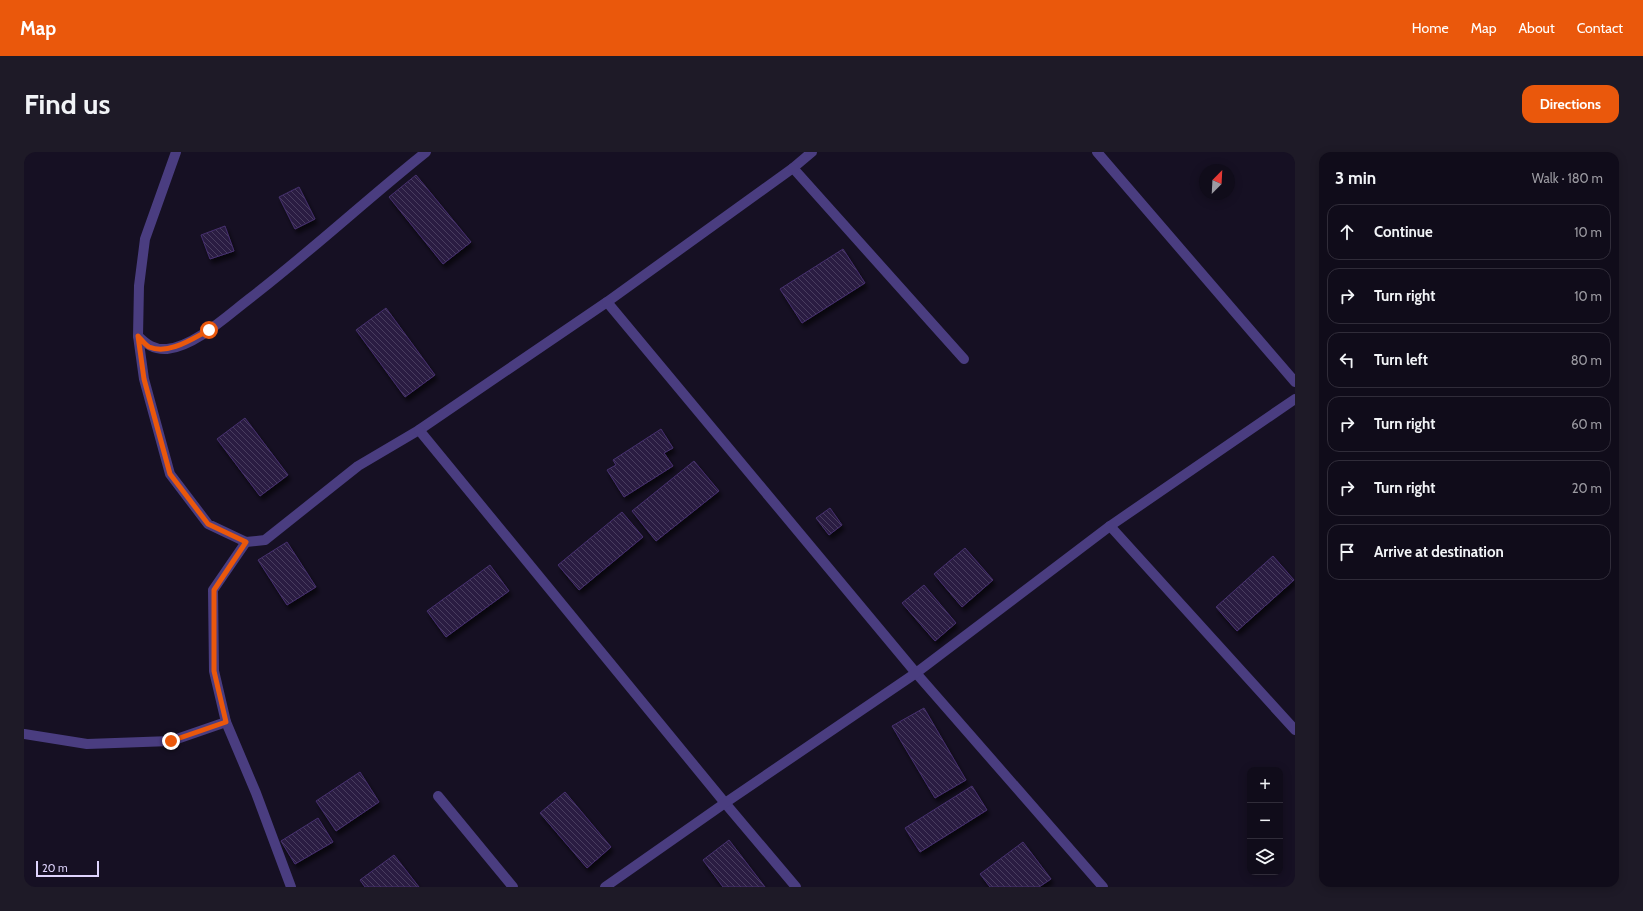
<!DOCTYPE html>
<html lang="en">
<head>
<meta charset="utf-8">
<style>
  :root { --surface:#100c1a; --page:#1e1a27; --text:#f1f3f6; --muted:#9c9ba2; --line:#302c39; --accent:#ea580c }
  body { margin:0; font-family:Cabin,sans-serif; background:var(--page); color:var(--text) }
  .controls { position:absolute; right:12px; bottom:12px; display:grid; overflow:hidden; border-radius:8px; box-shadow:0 2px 10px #0003 }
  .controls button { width:36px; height:36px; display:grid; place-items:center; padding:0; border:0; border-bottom:1px solid var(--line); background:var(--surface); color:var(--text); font:20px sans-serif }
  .compass { position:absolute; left:1175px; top:12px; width:36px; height:36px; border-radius:50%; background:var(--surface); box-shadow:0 2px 10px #0003; rotate:24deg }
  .scale { position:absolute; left:12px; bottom:10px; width:63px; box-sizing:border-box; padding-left:4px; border:2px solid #dfd4fd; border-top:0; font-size:11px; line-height:14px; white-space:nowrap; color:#dfd4fd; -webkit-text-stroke:3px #161023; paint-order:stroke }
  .stop { position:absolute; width:12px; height:12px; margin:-9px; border:3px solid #ea580c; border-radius:50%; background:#fff }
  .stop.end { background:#ea580c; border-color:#fff; box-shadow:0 1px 4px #0008 }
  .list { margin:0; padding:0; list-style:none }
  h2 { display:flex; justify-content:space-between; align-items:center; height:52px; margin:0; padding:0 16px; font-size:17px }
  h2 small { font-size:13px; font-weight:400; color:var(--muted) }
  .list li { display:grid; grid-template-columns:26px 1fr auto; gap:12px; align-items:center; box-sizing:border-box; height:56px; margin:0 8px 8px; padding:0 8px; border:1px solid var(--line); border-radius:12px }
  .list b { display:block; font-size:15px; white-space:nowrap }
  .list em { font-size:13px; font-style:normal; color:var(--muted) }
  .icon { flex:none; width:22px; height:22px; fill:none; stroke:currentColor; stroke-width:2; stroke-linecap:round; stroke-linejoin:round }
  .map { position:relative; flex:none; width:1271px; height:735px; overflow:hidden; border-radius:12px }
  header { display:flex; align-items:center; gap:24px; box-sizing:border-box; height:56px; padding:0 20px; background:var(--accent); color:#fff }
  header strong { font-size:19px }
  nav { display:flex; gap:22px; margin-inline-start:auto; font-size:14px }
  .intro { display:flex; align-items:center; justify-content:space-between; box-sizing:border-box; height:96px; padding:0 24px }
  h1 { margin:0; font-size:28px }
  .button { padding:10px 18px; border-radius:12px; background:var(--accent); color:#fff; font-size:14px; font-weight:700 }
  main { display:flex; gap:24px; padding:0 24px }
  aside { flex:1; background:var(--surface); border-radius:12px; box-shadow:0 2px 10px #0003 }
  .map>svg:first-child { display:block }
  .building { fill:url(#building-back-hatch); stroke:#46306e; filter:url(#shadow) }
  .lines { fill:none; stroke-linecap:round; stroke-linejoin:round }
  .street { stroke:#4a3d80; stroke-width:10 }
  .route { stroke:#ea580c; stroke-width:5 }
</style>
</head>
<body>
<header>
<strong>Map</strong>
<nav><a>Home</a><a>Map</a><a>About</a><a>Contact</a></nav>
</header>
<div class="intro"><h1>Find us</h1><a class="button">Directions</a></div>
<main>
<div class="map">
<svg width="1271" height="735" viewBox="0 0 1271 735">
  <defs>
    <pattern id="building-back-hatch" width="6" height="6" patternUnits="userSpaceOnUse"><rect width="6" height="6" fill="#2b1d43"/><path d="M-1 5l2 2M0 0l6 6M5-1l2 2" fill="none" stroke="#493d5f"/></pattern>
    <filter id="shadow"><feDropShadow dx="2.5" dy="4.5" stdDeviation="2" flood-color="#0009"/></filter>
  </defs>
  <rect width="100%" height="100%" fill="#161023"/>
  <!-- building -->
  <g class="building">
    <path d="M392,23L447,90L419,112L365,45Z"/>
    <path d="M275,35L291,67L271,77L255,45Z"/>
    <path d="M201,74L210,99L186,107L177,83Z"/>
    <path d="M819,97L841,131L778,171L756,137Z"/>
    <path d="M362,156L411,223L381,245L332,178Z"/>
    <path d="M221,266L264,323L236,344L193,287Z"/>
    <path d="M637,277L649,296L640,301L649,314L600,345L583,318L592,313L589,308Z"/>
    <path d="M670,309L695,339L632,389L608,359Z"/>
    <path d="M806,356L818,373L805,383L792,366Z"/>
    <path d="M598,360L619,385L555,438L534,413Z"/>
    <path d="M263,390L292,435L263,453L234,408Z"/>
    <path d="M941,396L969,428L938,455L910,422Z"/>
    <path d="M1249,404L1270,428L1213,479L1192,455Z"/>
    <path d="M466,413L485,439L422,485L403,459Z"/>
    <path d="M900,433L932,471L911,489L878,451Z"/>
    <path d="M900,556L942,628L911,646L868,574Z"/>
    <path d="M336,620L355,650L312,679L292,649Z"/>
    <path d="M948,634L963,658L896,700L881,676Z"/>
    <path d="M541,640L587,695L563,716L516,661Z"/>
    <path d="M294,666L309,690L271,712L257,689Z"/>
    <path d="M705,688L741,735H699L679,708Z"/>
    <path d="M999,690L1027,727L1015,735H966L956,722Z"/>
    <path d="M370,703L395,735H341L336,728Z"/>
  </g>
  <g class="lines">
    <!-- street -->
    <g class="street">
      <path d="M152,0L121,87L115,134L114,184L120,227L146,322L184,372L222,390L241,388L334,314L395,278L583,150L769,16L788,0"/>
      <path d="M1073,0L1271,230"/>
      <path d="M769,16L940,207"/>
      <path d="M583,150L892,521L1079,735"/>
      <path d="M114,184C122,192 130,198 143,197C171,194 203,164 225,147C286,100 342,48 402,0"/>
      <path d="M395,278L701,651L772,735"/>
      <path d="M1086,374L1271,578"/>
      <path d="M222,390L189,438L190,519L202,570L232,641L267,735"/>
      <path d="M0,582L63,592L147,589L202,570"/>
      <path d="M414,644L489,735"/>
      <path d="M581,735L701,651L892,521L1086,374L1271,247"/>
    </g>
  </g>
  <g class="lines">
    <!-- route -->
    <path class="route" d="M147,589L202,570L190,519V438L222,390L184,372L146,322L120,227L114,184C117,187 121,193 125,195C145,203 168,187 185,178"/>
  </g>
</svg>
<div class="controls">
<button>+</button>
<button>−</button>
<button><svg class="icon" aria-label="layers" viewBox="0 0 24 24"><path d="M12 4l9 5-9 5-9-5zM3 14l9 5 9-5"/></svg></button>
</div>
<svg class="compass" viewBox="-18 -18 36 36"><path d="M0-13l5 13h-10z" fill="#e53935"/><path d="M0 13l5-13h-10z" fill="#9c9ba2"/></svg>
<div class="scale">20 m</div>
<div class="stop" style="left:185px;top:178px"></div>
<div class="stop end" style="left:147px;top:589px"></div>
</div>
<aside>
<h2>3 min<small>Walk · 180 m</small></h2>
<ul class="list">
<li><svg class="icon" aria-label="ahead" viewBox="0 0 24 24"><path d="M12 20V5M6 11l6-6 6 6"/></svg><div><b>Continue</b></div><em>10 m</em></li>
<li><svg class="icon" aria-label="right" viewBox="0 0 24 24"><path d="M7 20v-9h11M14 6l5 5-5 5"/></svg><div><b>Turn right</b></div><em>10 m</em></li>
<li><svg class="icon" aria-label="left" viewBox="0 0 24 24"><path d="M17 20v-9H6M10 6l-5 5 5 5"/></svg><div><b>Turn left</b></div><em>80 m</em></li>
<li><svg class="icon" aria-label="right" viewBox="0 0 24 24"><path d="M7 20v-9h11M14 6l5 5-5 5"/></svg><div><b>Turn right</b></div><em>60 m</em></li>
<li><svg class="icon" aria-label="right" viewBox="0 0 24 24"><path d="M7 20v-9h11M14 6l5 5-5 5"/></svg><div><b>Turn right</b></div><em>20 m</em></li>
<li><svg class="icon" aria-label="arrive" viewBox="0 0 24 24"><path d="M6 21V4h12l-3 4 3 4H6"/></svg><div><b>Arrive at destination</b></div></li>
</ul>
</aside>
</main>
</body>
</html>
